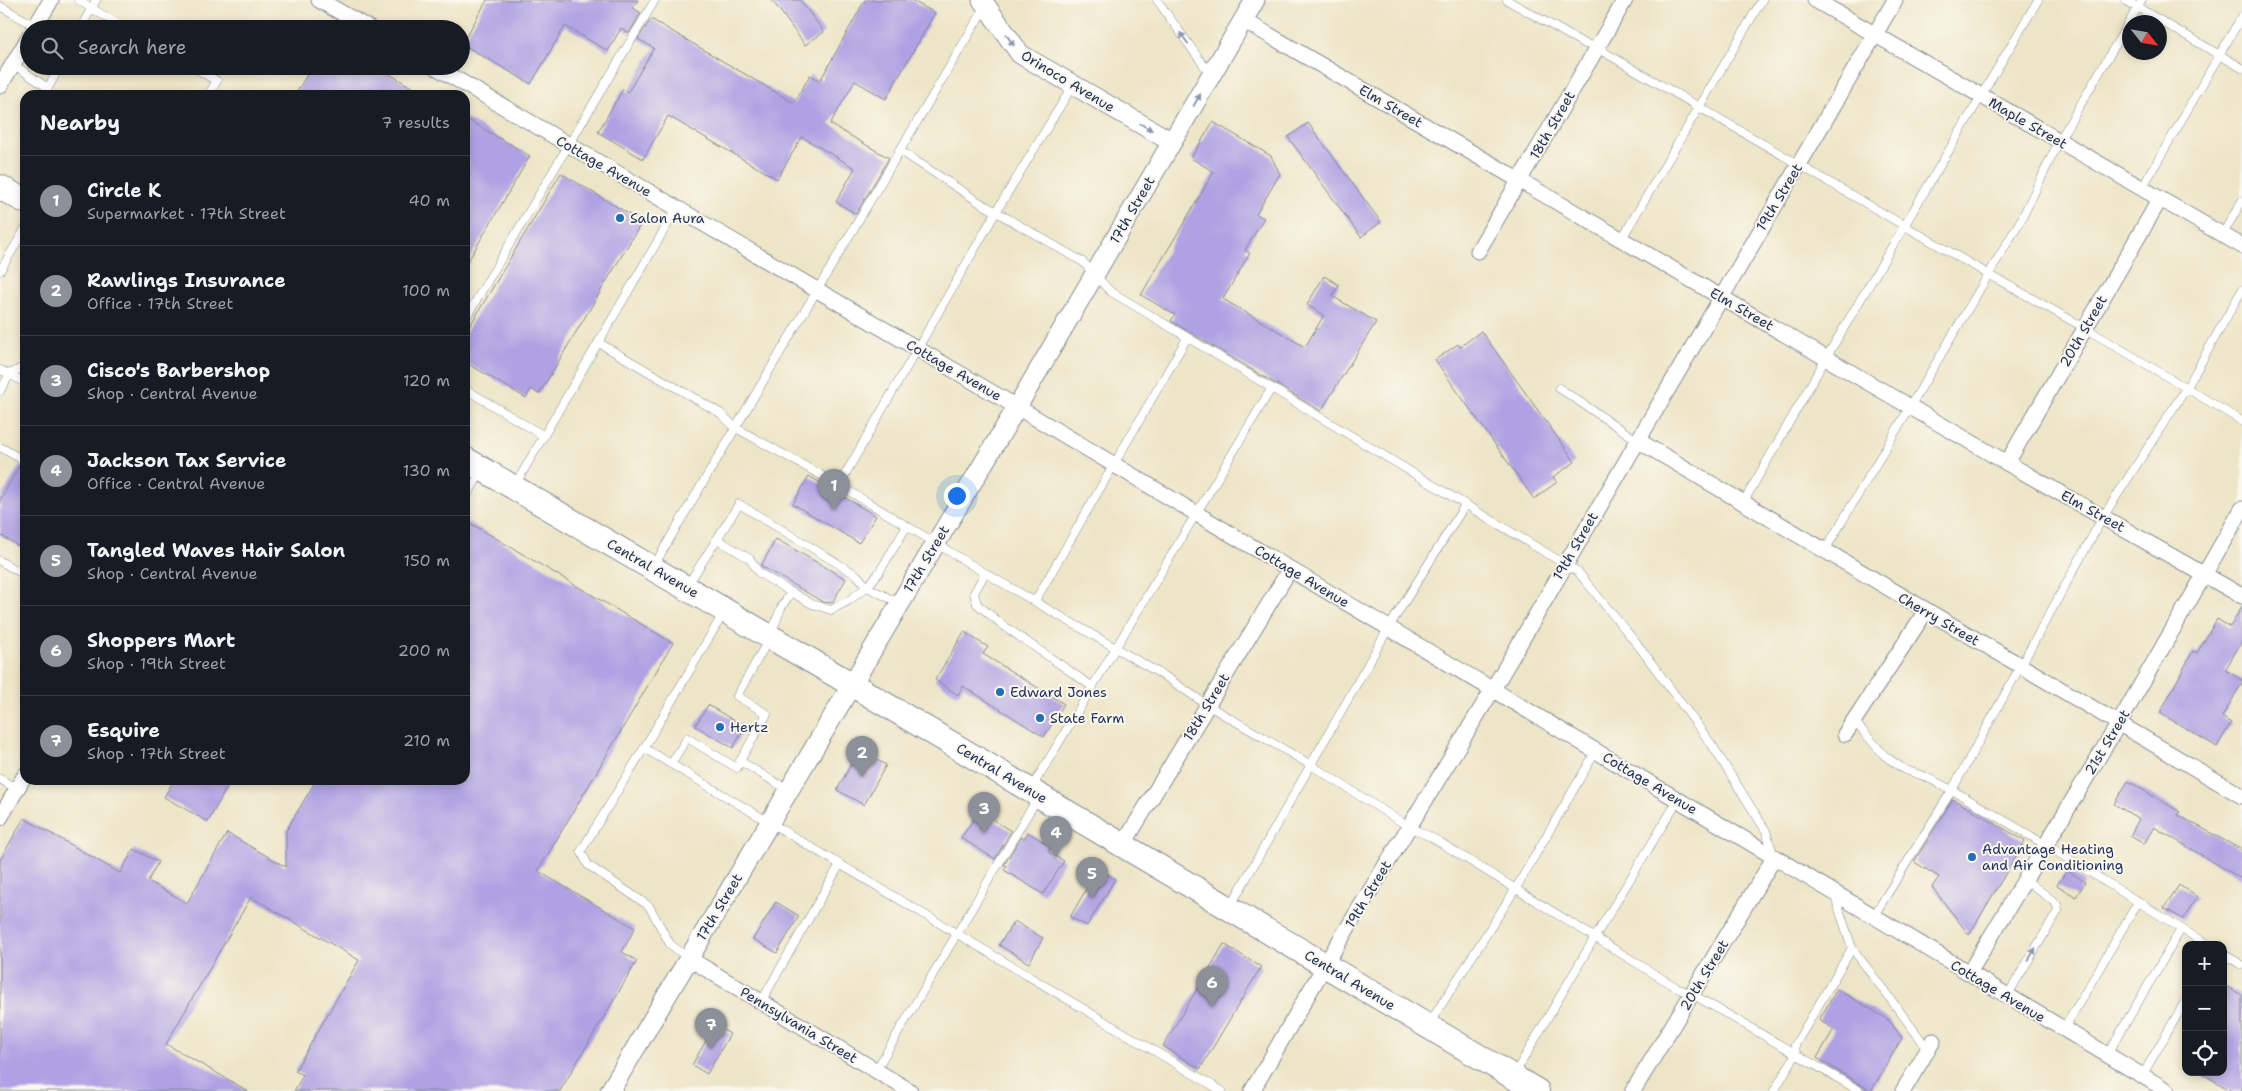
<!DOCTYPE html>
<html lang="en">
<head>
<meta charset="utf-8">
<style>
  :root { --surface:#171b24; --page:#20242c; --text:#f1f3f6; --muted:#9ea1a6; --line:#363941; --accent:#8c9099 }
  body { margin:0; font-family:"Shantell Sans",sans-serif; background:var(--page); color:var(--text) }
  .controls { position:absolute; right:15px; bottom:15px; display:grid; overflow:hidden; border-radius:10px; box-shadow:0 2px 8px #0003 }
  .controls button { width:45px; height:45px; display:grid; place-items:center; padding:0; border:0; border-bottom:1px solid var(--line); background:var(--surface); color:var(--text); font:25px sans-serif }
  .compass { position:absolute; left:2122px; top:15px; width:45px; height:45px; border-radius:50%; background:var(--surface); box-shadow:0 2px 8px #0003; rotate:121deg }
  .you { position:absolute; left:956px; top:495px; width:18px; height:18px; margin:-12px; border:4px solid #fff; border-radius:50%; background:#1a73e8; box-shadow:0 0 0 8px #1a73e833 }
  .badge { display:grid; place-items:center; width:32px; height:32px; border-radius:50%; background:var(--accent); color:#fff; font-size:16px; font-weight:700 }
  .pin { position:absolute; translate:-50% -41px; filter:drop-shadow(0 1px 2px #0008) }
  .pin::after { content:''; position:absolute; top:26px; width:18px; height:15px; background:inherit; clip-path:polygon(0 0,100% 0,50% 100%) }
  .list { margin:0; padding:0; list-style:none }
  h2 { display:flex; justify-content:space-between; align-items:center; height:65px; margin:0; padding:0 20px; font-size:21px }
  h2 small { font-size:16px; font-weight:400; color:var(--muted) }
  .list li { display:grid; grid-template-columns:32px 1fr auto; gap:15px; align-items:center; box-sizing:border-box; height:90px; padding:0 20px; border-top:1px solid var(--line) }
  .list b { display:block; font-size:19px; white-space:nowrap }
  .list p { margin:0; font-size:16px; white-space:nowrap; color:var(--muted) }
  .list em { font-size:16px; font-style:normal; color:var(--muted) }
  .icon { flex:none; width:28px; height:28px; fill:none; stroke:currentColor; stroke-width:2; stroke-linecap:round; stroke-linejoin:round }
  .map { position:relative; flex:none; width:2242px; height:1091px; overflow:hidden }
  .search { position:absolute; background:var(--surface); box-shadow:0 2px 8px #0003; left:20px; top:20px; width:450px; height:55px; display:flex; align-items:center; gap:12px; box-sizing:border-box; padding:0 18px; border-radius:28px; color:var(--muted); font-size:19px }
  .panel { position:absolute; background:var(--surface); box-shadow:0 2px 8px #0003; left:20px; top:90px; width:450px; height:695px; border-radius:15px }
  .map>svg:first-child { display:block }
  .building { fill:#afa1e3 }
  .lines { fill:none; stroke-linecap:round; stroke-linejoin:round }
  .service-casing { stroke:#848a92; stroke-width:9 }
  .minor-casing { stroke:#848a92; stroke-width:17 }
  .tertiary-casing { stroke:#848a92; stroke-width:21 }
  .primary-casing { stroke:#848a92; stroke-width:26 }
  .service { stroke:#fff; stroke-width:8 }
  .minor { stroke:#fff; stroke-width:15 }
  .tertiary { stroke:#fff; stroke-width:19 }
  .primary { stroke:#fff; stroke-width:24 }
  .oneway { fill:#8d97ae }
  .poi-dot { fill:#1f6fb2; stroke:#fbf7ec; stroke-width:2 }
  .labels { text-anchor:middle; stroke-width:4; stroke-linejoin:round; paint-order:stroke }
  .street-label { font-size:14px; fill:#1b2f5e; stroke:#fbf7ec }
  .poi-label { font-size:14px; fill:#1b2f5e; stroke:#fbf7ec; text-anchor:start }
</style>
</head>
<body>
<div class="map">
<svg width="2242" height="1091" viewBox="0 0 2242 1091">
  <rect width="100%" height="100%" fill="#fbf7ec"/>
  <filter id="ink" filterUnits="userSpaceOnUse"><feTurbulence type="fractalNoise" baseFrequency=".02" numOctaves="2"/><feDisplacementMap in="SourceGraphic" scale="10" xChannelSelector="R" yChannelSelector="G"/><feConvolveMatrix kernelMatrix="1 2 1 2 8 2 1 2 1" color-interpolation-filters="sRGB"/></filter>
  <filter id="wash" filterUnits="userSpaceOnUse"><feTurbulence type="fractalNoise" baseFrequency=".0096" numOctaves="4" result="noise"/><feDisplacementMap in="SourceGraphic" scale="20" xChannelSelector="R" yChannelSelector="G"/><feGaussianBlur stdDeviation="1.12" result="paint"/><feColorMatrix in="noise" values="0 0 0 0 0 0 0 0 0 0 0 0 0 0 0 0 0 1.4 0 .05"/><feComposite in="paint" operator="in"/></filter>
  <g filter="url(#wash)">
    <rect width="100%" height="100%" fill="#ede5c7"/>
    <g id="blocks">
      <!-- building -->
      <g class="building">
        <path d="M487,0H638L633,8L641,13L629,33L621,28L608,51L565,26L531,84L462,44Z"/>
        <path d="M772,0H800L824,32L805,45Z"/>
        <path d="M865,0H911L935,13L886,99L855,81L830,124L889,158L856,214L836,202L855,168L802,137L777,179L668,116L643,159L598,132L623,89L628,92L654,48L638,39L651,19L794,103L810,75L820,81Z"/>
        <path d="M312,66H376L425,95H295Z"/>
        <path d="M465,118L530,156L465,266Z"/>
        <path d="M1213,122L1271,156L1280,174L1256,214L1264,218L1245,250L1250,253L1223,299L1305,347L1324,315L1307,305L1324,276L1339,285L1332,296L1376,322L1321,411L1171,321L1175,315L1141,295L1214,172L1191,158Z"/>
        <path d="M1308,123L1381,222L1361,237L1288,137Z"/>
        <path d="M561,173L642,222L539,394L531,389L526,398L465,362V334Z"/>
        <path d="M1481,331L1575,462L1553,477L1557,482L1534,499L1435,360L1458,344L1460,347Z"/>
        <path d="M20,465L25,467V550L0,535V500Z"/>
        <path d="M809,476L876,516L859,543L793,504Z"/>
        <path d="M465,520L673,643L538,871L635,928L622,952L637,961L560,1091H294L303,1075L295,1071L359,960L251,897L166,1044L248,1091H0V860L24,818L120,873L134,849L158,862L148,881L187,903L227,833L286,867V831L316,780H465Z"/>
        <path d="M776,539L846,579L832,603L823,602L761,566Z"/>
        <path d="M2242,606V641L2225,670L2242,680V683L2222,717L2231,723L2217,747L2160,713L2193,651L2197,653L2217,619L2230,627Z"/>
        <path d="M964,632L988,647L983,654L1064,704L1044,737L963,686L958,695L935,680Z"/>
        <path d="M708,705L745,727L733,748L695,726Z"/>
        <path d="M859,750L886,765L864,805L837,790Z"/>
        <path d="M174,780H231L208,822L164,797Z"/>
        <path d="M2128,781L2180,812L2178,815L2242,850V879L2154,827L2144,844L2130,836L2139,819L2114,804Z"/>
        <path d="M1953,799L2025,841L1969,935L1932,887L1939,877L1914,862Z"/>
        <path d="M979,811L1011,831L995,859L961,838Z"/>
        <path d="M1028,832L1051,847L1048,852L1064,861L1043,894L1004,870L1007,866L1004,865L1021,837L1024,839Z"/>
        <path d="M1098,869L1115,879L1087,926L1070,917Z"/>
        <path d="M2067,870L2085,882L2076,897L2057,885Z"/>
        <path d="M2179,885L2197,897L2183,919L2164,908Z"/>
        <path d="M776,902L799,916L777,953L753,939Z"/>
        <path d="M1014,921L1043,938L1029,963L999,945Z"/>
        <path d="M1224,944L1261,967L1200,1069L1163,1046Z"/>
        <path d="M2223,985L2242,995V1091H2232L2199,1072H2223Z"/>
        <path d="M1837,989L1889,1020L1902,1038L1871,1091L1817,1058L1834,1029L1819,1020Z"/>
        <path d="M715,1025L730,1034L707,1074L692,1065Z"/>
      </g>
    </g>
  </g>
  <g filter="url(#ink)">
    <use href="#blocks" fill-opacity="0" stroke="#848a92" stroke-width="1"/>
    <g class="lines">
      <defs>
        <g id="service">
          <path d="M78,0L126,29"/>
          <path d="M1157,0L1210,74"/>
          <path d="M1507,0L1583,43L1597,48L1988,274L2085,328L2242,421"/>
          <path d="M2125,0L2242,68"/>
          <path d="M0,6L35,26"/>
          <path d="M80,29L96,0"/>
          <path d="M13,64L48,88L44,95"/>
          <path d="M191,66L217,81L208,95"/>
          <path d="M48,88L60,66"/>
          <path d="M899,150L979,202L1083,262L1110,291L1578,572L1641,649L1712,745L1766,831L1773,854"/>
          <path d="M2142,188L2242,16"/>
          <path d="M2222,235L2242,201"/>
          <path d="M1621,240L1762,0"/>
          <path d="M0,271L25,229"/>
          <path d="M465,319L655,0"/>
          <path d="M599,343L720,413L736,428L839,485L985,573L1166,677L1207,705L1311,765L1409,827L1431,837L1679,989L1692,994L1860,1091"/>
          <path d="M0,370L10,374L25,366"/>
          <path d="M1559,388L1637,440"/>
          <path d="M465,389L544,436"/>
          <path d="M0,391L10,374L25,383"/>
          <path d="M0,447L25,461"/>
          <path d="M515,485L677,208"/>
          <path d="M839,485L996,212L1073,85"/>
          <path d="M465,499L482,470"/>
          <path d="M1743,503L1826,358L2038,0"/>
          <path d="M717,539L739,504L857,575L867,587L878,574L907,526"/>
          <path d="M1824,552L2022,218L2059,141L2142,0"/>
          <path d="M0,561L25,575"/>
          <path d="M653,567L985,7"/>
          <path d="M985,573L974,593L977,604L1004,626L1093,687"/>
          <path d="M687,586L717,539L750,559L759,573L791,592L781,608L770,637L737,696L767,714L740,761L788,790"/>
          <path d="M791,592L812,604L831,610L848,601L867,587L899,603"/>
          <path d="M1035,601L1187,338"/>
          <path d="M723,614L644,748L1222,1091"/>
          <path d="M1853,720L1885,756L1905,770L1924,776L1952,790L2046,845L2208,945"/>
          <path d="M644,748L581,851L588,865L649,906L670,944L688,958"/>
          <path d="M671,764L687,738L737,768L740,761"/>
          <path d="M0,779L17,789"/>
          <path d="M1031,789L1271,389"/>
          <path d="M1834,894L1852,948L1928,1049"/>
          <path d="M1230,907L1389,627L1465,505"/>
          <path d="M1873,917L1952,790L2103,517L2187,387L2242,290"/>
          <path d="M2223,954L2242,965"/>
          <path d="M2007,996L2058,911L2057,905L2053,901L2026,880"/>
          <path d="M761,1002L840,864"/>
          <path d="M1429,1024L1516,888L1596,751"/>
          <path d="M2064,1029L2138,902"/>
          <path d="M2107,1055L2181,929"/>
          <path d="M876,1070L1038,797"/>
          <path d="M1514,1075L1595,937L1678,800"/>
          <path d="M2142,1076L2186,1000"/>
          <path d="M1774,1091L1796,1054L1795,1045L1852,948"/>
        </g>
        <g id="minor">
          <path d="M319,0L370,29"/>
          <path d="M1815,0L2242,246"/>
          <path d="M1243,20L2007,463L2242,596"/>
          <path d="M34,29L51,0"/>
          <path d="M434,66L1017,407L2168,1091"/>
          <path d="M0,86L29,37"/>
          <path d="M1478,251L1625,0"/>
          <path d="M1637,440L2242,796"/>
          <path d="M2007,463L2160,199"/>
          <path d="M1845,734L1926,611"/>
          <path d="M0,818L25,775"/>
          <path d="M1123,845L1290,569"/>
          <path d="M688,958L910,1091"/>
          <path d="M1969,973L2119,723L2242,509"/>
          <path d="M1252,1091L1325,965L1493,689L1895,0"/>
          <path d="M1633,1091L1774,858"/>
          <path d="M1903,1091L1933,1041"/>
        </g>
        <g id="tertiary">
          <path d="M982,0L1020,54L1172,142"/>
          <path d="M610,1091L1017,407L1255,0"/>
        </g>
        <g id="primary">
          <path d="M0,187L25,201"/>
          <path d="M465,459L851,684L1537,1091"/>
        </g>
      </defs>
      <!-- service casing -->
      <use href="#service" class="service-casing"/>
      <!-- minor casing -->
      <use href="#minor" class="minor-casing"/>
      <!-- tertiary casing -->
      <use href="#tertiary" class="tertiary-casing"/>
      <!-- primary casing -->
      <use href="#primary" class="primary-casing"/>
      <!-- service -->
      <use href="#service" class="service"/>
      <!-- minor -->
      <use href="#minor" class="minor"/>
      <!-- tertiary -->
      <use href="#tertiary" class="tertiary"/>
      <!-- primary -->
      <use href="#primary" class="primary"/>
    </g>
    <!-- one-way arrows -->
    <defs><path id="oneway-solid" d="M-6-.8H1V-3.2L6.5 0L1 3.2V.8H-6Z" transform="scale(1.25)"/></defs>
    <g class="oneway">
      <use href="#oneway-solid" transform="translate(1184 38) rotate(-126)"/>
      <use href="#oneway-solid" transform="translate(1010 40) rotate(55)"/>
      <use href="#oneway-solid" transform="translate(1197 100) rotate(-60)"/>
      <use href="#oneway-solid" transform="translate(1146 127) rotate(30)"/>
      <use href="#oneway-solid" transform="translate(2032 954) rotate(-59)"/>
    </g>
  </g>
  <!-- markers -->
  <g class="poi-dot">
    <circle cx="620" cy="218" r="5"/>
    <circle cx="1000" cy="692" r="5"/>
    <circle cx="1040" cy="718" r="5"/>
    <circle cx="720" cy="727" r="5"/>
    <circle cx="1972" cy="857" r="5"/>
  </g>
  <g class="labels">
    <!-- street labels -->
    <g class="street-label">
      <text transform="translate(1068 81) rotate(31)" y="5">Orinoco Avenue</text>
      <text transform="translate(1391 106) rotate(30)" y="5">Elm Street</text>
      <text transform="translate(2028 123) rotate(30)" y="5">Maple Street</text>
      <text transform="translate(1552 125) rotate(-60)" y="5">18th Street</text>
      <text transform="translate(604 166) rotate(30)" y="5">Cottage Avenue</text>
      <text transform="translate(1779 197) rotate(-59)" y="5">19th Street</text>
      <text transform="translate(1132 210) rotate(-60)" y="5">17th Street</text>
      <text transform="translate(1742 309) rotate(30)" y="5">Elm Street</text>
      <text transform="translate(2083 331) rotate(-60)" y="5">20th Street</text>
      <text transform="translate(954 370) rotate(30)" y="5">Cottage Avenue</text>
      <text transform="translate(2093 511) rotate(29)" y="5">Elm Street</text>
      <text transform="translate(1575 546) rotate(-60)" y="5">19th Street</text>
      <text transform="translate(926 559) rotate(-59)" y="5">17th Street</text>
      <text transform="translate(653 568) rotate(30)" y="5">Central Avenue</text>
      <text transform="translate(1302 576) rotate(31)" y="5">Cottage Avenue</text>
      <text transform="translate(1939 619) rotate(30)" y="5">Cherry Street</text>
      <text transform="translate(1206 707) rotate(-59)" y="5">18th Street</text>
      <text transform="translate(2107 742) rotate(-59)" y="5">21st Street</text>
      <text transform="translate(1002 773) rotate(31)" y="5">Central Avenue</text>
      <text transform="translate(1650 783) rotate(31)" y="5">Cottage Avenue</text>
      <text transform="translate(1368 894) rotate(-59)" y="5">19th Street</text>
      <text transform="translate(719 907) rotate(-59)" y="5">17th Street</text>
      <text transform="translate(1704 975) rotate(-59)" y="5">20th Street</text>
      <text transform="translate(1350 980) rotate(31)" y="5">Central Avenue</text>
      <text transform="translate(1998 991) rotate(31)" y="5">Cottage Avenue</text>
      <text transform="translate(799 1025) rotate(31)" y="5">Pennsylvania Street</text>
    </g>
    <!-- poi labels -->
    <g class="poi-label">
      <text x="630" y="223">Salon Aura</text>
      <text x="1010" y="697">Edward Jones</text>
      <text x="1050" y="723">State Farm</text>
      <text x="730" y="732">Hertz</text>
      <text x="1982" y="854">Advantage Heating<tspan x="1982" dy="16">and Air Conditioning</tspan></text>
    </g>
  </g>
</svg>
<div class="controls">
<button>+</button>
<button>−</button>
<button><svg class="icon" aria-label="locate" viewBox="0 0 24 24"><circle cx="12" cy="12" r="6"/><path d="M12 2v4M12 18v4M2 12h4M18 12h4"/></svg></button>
</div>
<svg class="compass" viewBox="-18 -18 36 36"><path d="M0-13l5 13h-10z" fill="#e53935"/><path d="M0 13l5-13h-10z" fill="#9ea1a6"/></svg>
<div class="you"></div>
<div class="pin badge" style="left:834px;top:510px">1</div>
<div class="pin badge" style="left:862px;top:777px">2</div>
<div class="pin badge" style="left:984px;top:833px">3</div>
<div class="pin badge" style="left:1056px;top:857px">4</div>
<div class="pin badge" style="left:1092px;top:898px">5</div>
<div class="pin badge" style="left:1212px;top:1007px">6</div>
<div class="pin badge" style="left:711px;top:1049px">7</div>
<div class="search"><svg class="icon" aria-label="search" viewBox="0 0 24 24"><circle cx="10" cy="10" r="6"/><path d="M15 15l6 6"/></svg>Search here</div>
<section class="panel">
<h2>Nearby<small>7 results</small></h2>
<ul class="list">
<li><span class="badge">1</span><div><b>Circle K</b><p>Supermarket · 17th Street</p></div><em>40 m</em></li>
<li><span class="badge">2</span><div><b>Rawlings Insurance</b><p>Office · 17th Street</p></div><em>100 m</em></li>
<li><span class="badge">3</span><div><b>Cisco's Barbershop</b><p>Shop · Central Avenue</p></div><em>120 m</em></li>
<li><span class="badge">4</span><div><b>Jackson Tax Service</b><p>Office · Central Avenue</p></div><em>130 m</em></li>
<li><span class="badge">5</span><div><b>Tangled Waves Hair Salon</b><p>Shop · Central Avenue</p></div><em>150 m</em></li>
<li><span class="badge">6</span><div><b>Shoppers Mart</b><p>Shop · 19th Street</p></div><em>200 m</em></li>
<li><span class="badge">7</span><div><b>Esquire</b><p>Shop · 17th Street</p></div><em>210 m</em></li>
</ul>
</section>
</div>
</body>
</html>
